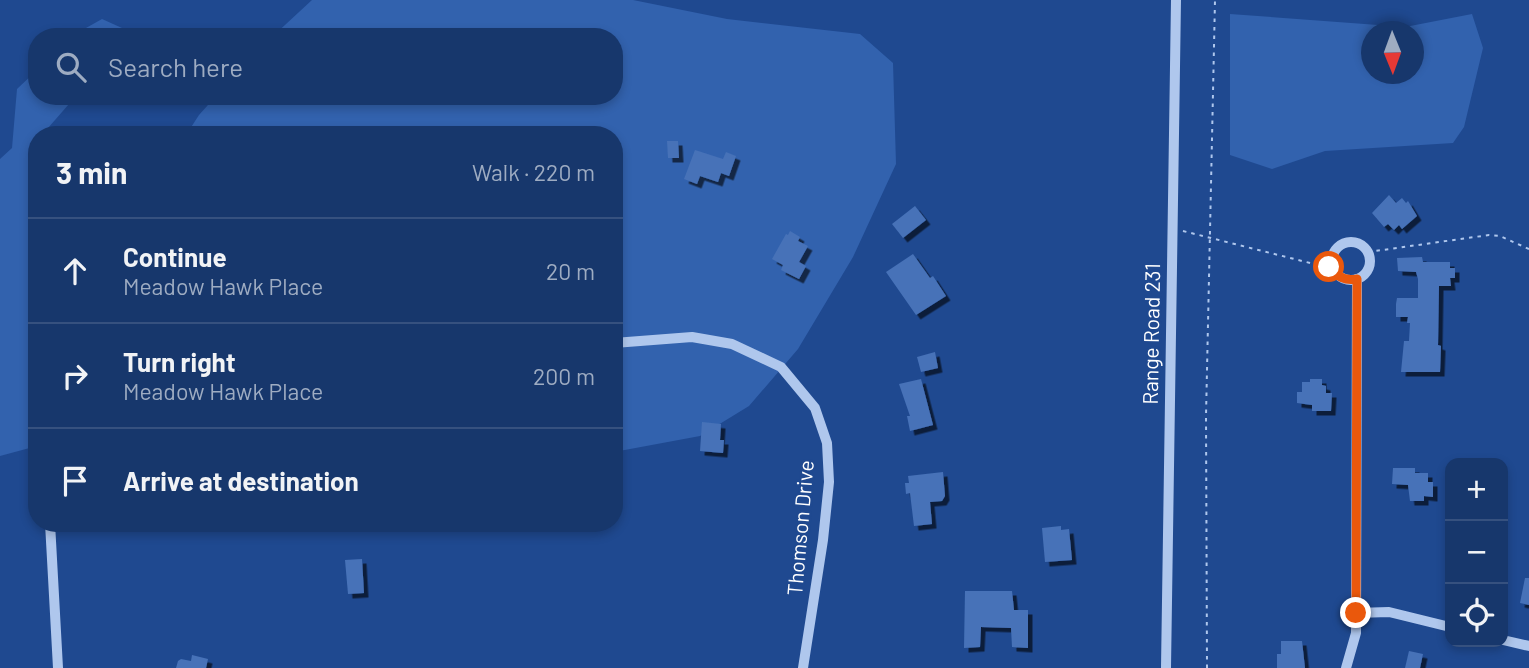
<!DOCTYPE html>
<html lang="en">
<head>
<meta charset="utf-8">
<style>
  :root { --surface:#17376c; --page:#244274; --text:#f1f3f6; --muted:#9eacc2; --line:#36517f }
  body { margin:0; font-family:Barlow,sans-serif; background:var(--page); color:var(--text) }
  .controls { position:absolute; right:21px; bottom:21px; display:grid; overflow:hidden; border-radius:14px; box-shadow:0 4px 10px #0003 }
  .controls button { width:63px; height:63px; display:grid; place-items:center; padding:0; border:0; border-bottom:2px solid var(--line); background:var(--surface); color:var(--text); font:35px sans-serif }
  .compass { position:absolute; left:1361px; top:21px; width:63px; height:63px; border-radius:50%; background:var(--surface); box-shadow:0 4px 10px #0003; rotate:179deg }
  .stop { position:absolute; width:21px; height:21px; margin:-16px; border:5px solid #ea580c; border-radius:50%; background:#fff }
  .stop.end { background:#ea580c; border-color:#fff; box-shadow:0 2px 7px #0008 }
  .list { margin:0; padding:0; list-style:none }
  h2 { display:flex; justify-content:space-between; align-items:center; height:91px; margin:0; padding:0 28px; font-size:30px }
  h2 small { font-size:23px; font-weight:400; color:var(--muted) }
  .list li { display:grid; grid-template-columns:46px 1fr auto; gap:21px; align-items:center; box-sizing:border-box; height:105px; padding:0 28px; border-top:2px solid var(--line) }
  .list b { display:block; font-size:26px; white-space:nowrap }
  .list p { margin:0; font-size:23px; white-space:nowrap; color:var(--muted) }
  .list em { font-size:23px; font-style:normal; color:var(--muted) }
  .icon { flex:none; width:38px; height:38px; fill:none; stroke:currentColor; stroke-width:2; stroke-linecap:round; stroke-linejoin:round }
  .map { position:relative; flex:none; width:1529px; height:668px; overflow:hidden }
  .search { position:absolute; background:var(--surface); box-shadow:0 4px 10px #0003; left:28px; top:28px; width:595px; height:77px; display:flex; align-items:center; gap:18px; box-sizing:border-box; padding:0 24px; border-radius:28px; color:var(--muted); font-size:26px }
  .panel { position:absolute; background:var(--surface); box-shadow:0 4px 10px #0003; left:28px; top:126px; width:595px; height:406px; border-radius:28px }
  .map>svg:first-child { display:block }
  .green { fill:#3262ae; fill-rule:evenodd }
  .building { fill:#4772b8; filter:url(#shadow) }
  .lines { fill:none; stroke-linecap:round; stroke-linejoin:round }
  .path { stroke:#afc7ed; stroke-width:2; stroke-dasharray:3.5 5; stroke-linecap:butt }
  .minor { stroke:#afc7ed; stroke-width:10 }
  .route { stroke:#ea580c; stroke-width:9 }
  .labels { text-anchor:middle; stroke-width:5; stroke-linejoin:round; paint-order:stroke }
  .street-label { font-size:21px; fill:#fff; stroke:#1f4990 }
</style>
</head>
<body>
<div class="map">
<svg width="1529" height="668" viewBox="0 0 1529 668">
  <defs>
    <filter id="shadow"><feDropShadow dx="4.5" dy="4.5" stdDeviation="0" flood-color="#0009"/></filter>
  </defs>
  <rect width="100%" height="100%" fill="#1f4990"/>
  <!-- green -->
  <g class="green">
    <path d="M312,0H633L727,19L860,34L893,63L896,164L853,257L798,349L749,406L700,436L614,452V135H186L199,115L216,96H614V37H272Z"/>
    <path d="M1230,14L1405,27L1472,14L1483,48L1464,127L1453,143L1325,151L1272,169L1230,155ZM1372,32H1414V74H1372Z"/>
    <path d="M102,19L142,37H70Z"/>
    <path d="M37,70V96H76L48,128V135H37V446L0,456V159L12,148L17,89Z"/>
  </g>
  <!-- building -->
  <g class="building">
    <path d="M667,141H678L679,158H668Z"/>
    <path d="M695,150L723,159L726,152L736,156L729,176L721,173L718,182L700,176L697,184L684,179Z"/>
    <path d="M1389,195L1396,203L1402,198L1406,203L1408,201L1417,216L1402,229L1399,225L1394,230L1388,224L1384,227L1372,213Z"/>
    <path d="M915,206L926,220L903,238L892,224Z"/>
    <path d="M790,231L800,237L798,241L808,246L799,262L806,266L799,279L781,270L783,265L772,259L786,234L788,235Z"/>
    <path d="M913,254L930,278L933,276L946,296L916,315L886,272Z"/>
    <path d="M1422,257L1423,262H1450V268H1455V278H1450L1451,286H1439L1438,345L1441,346L1440,372H1401L1404,341H1409L1410,323H1407L1408,317H1396V304L1397,298H1418V279L1416,272L1398,271L1397,258Z"/>
    <path d="M935,352L938,368L921,372L917,357Z"/>
    <path d="M921,379L933,425L910,431L907,416H910L899,384Z"/>
    <path d="M1310,379H1322V385L1326,386V393H1332L1331,411H1312V405L1297,403V392H1302V382H1310Z"/>
    <path d="M702,422L721,424L720,440H724L723,453L700,451Z"/>
    <path d="M1393,468H1415V473H1428V482H1433V497L1424,496V501H1410L1408,485L1392,484Z"/>
    <path d="M943,472L945,496L942,501L930,502L932,524L914,526L910,493L906,494L905,483H909L908,476Z"/>
    <path d="M1061,526V530L1069,529L1072,560L1045,562L1042,528Z"/>
    <path d="M362,559L364,593L348,594L345,560Z"/>
    <path d="M1525,578H1529V605L1520,603Z"/>
    <path d="M965,591H1012L1014,610H1028V648L1012,647L1011,628L981,627L980,647L964,648Z"/>
    <path d="M1281,641H1302L1305,668H1277V654H1281Z"/>
    <path d="M1409,651L1423,654L1420,668H1405Z"/>
    <path d="M192,655L208,659L206,668H176L178,661L181,659L191,661Z"/>
  </g>
  <g class="lines">
    <!-- path -->
    <g class="path">
      <path d="M1183,231L1326,267L1332,266"/>
      <path d="M1368,252L1489,235L1500,236L1529,249"/>
      <path d="M1207,668L1206,416L1215,0"/>
    </g>
    <!-- minor -->
    <g class="minor">
      <circle cx="1351" cy="261" r="19"/>
      <path d="M614,343L692,337L732,344L781,367L815,408L827,443L829,482L823,540L803,668"/>
      <path d="M50,523L58,668"/>
      <path d="M1356,613L1389,612L1450,627"/>
      <path d="M1503,640L1529,646"/>
      <path d="M1166,668L1176,0"/>
      <path d="M1346,668L1356,633L1357,279"/>
    </g>
  </g>
  <g class="lines">
    <!-- route -->
    <path class="route" d="M1329,267L1332,266C1336,278 1346,281 1357,279L1356,613"/>
  </g>
  <g class="labels">
    <!-- street labels -->
    <g class="street-label">
      <text transform="translate(1152 334) rotate(-89)" y="7">Range Road 231</text>
      <text transform="translate(801 528) rotate(-85)" y="7">Thomson Drive</text>
    </g>
  </g>
</svg>
<div class="controls">
<button>+</button>
<button>−</button>
<button><svg class="icon" aria-label="locate" viewBox="0 0 24 24"><circle cx="12" cy="12" r="6"/><path d="M12 2v4M12 18v4M2 12h4M18 12h4"/></svg></button>
</div>
<svg class="compass" viewBox="-18 -18 36 36"><path d="M0-13l5 13h-10z" fill="#e53935"/><path d="M0 13l5-13h-10z" fill="#9eacc2"/></svg>
<div class="stop" style="left:1329px;top:267px"></div>
<div class="stop end" style="left:1356px;top:613px"></div>
<div class="search"><svg class="icon" aria-label="search" viewBox="0 0 24 24"><circle cx="10" cy="10" r="6"/><path d="M15 15l6 6"/></svg>Search here</div>
<section class="panel">
<h2>3 min<small>Walk · 220 m</small></h2>
<ul class="list">
<li><svg class="icon" aria-label="ahead" viewBox="0 0 24 24"><path d="M12 20V5M6 11l6-6 6 6"/></svg><div><b>Continue</b><p>Meadow Hawk Place</p></div><em>20 m</em></li>
<li><svg class="icon" aria-label="right" viewBox="0 0 24 24"><path d="M7 20v-9h11M14 6l5 5-5 5"/></svg><div><b>Turn right</b><p>Meadow Hawk Place</p></div><em>200 m</em></li>
<li><svg class="icon" aria-label="arrive" viewBox="0 0 24 24"><path d="M6 21V4h12l-3 4 3 4H6"/></svg><div><b>Arrive at destination</b></div></li>
</ul>
</section>
</div>
</body>
</html>
